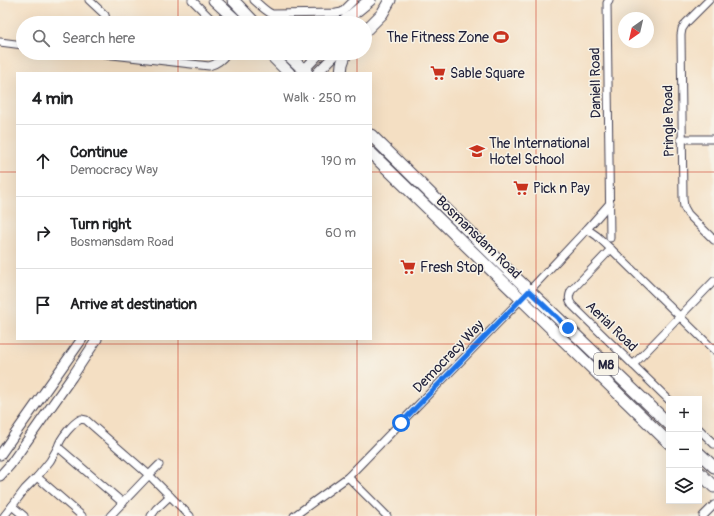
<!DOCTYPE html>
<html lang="en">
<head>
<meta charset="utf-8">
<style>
  :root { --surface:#fff; --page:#f2f2f2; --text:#202124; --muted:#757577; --line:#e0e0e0 }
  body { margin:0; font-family:Pangolin,sans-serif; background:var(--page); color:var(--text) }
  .controls { position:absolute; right:12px; bottom:12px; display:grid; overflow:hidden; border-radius:0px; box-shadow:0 4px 16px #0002 }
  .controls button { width:36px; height:36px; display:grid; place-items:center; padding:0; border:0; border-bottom:1px solid var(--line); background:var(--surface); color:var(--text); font:20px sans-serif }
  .compass { position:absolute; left:618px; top:12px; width:36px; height:36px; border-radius:50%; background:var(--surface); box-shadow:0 4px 16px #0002; rotate:214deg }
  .stop { position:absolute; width:12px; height:12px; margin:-9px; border:3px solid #1a73e8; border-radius:50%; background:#fff }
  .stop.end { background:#1a73e8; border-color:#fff; box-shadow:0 1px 4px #0008 }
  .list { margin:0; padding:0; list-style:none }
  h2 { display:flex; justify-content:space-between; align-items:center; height:52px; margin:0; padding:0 16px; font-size:17px }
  h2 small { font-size:13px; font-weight:400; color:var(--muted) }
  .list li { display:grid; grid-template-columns:26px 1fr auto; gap:12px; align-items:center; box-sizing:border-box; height:72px; padding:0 16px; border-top:1px solid var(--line) }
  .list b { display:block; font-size:15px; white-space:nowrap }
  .list p { margin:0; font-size:13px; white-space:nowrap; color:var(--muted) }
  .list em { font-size:13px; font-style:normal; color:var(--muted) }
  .icon { flex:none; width:22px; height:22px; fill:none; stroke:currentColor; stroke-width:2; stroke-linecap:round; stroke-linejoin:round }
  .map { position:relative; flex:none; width:714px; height:516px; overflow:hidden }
  .search { position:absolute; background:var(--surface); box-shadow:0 4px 16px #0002; left:16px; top:16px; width:356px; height:44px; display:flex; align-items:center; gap:10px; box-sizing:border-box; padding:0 14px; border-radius:22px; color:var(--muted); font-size:15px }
  .panel { position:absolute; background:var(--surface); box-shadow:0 4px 16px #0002; left:16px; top:72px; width:356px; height:268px; border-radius:0px }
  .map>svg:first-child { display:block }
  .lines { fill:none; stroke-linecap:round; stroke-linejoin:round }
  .minor-casing { stroke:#423e4f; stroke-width:9 }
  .secondary-casing { stroke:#423e4f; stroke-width:11 }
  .primary-casing { stroke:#423e4f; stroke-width:13 }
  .minor { stroke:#fff; stroke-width:7 }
  .secondary { stroke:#fff; stroke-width:9 }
  .primary { stroke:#fff; stroke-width:11 }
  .route { stroke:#1a73e8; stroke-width:5 }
  .grid { fill:none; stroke:#c8321e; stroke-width:1; stroke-opacity:0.55 }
  .labels { text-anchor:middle; stroke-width:3; stroke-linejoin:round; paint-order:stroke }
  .shield { fill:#f7f3e8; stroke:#62616f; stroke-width:1 }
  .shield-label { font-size:13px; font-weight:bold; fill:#22223b }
  .poi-label { font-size:14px; fill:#22223b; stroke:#f7f3e8; text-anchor:start }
  .street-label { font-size:14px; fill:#22223b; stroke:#f7f3e8 }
</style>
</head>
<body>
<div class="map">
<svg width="714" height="516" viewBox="0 0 714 516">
  <rect width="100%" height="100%" fill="#f7f3e8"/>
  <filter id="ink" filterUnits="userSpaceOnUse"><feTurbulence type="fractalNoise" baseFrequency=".025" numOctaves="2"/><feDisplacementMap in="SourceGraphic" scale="8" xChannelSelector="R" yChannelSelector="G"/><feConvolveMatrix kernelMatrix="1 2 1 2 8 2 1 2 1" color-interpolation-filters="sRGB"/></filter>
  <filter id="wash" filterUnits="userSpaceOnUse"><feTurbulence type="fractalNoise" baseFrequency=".012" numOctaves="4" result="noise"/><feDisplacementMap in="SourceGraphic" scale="16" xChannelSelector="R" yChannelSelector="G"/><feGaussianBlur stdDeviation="0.9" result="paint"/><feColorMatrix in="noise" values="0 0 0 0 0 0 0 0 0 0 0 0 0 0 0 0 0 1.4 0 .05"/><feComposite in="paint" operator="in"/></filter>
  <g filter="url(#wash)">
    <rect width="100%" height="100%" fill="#f4dfc3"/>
  </g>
  <g filter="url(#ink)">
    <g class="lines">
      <defs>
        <g id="minor">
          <path d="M89,0L105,15L107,23"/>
          <path d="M192,0L215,23"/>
          <path d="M254,0C260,5 265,11 272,14L336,13L342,12L354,0"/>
          <path d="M609,0L607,3L610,238"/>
          <path d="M709,0L686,23L682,29L681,35L683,199L684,207L688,214L714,240"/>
          <path d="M0,42L23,45"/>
          <path d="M95,53L209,66C217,64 223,59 227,53"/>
          <path d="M681,139H714"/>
          <path d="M587,229L597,236L611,249L714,350"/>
          <path d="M611,249L571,291C569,296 568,300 572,305L669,400"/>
          <path d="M633,365L714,281"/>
          <path d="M699,429L714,444"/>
          <path d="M58,447L50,461L37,477L82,516"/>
          <path d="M348,477L387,516"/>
          <path d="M123,503L58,447C60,438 73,423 81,419L86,420L149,475L190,516"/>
          <path d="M4,516L12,506"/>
          <path d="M24,516L12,506L25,489L37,477"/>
          <path d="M110,516L149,475L159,465"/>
          <path d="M151,516L156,509L170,496"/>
          <path d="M294,516L348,477L529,291L587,229L610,203"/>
          <path d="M703,516L714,505"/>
        </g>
        <g id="secondary">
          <path d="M301,73L320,53"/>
          <path d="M317,73L337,53"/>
          <path d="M0,455L82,339"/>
          <path d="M0,476L10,465L72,377L97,339"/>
        </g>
        <g id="primary">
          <path d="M214,0L239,23"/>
          <path d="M233,0L255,23"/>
          <path d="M342,23L370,0"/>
          <path d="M365,31L382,14L390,0"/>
          <path d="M269,53L289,73"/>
          <path d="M286,53L307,73"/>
          <path d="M341,73L342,64L346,53"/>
          <path d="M371,135L516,278L669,424"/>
          <path d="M371,153L669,443"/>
          <path d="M699,453L714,467"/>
          <path d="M699,472L714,487"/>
        </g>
      </defs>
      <!-- minor casing -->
      <use href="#minor" class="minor-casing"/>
      <!-- secondary casing -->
      <use href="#secondary" class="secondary-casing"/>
      <!-- primary casing -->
      <use href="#primary" class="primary-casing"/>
      <!-- minor -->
      <use href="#minor" class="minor"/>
      <!-- secondary -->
      <use href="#secondary" class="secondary"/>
      <!-- primary -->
      <use href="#primary" class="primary"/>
    </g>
  </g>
  <g class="lines" filter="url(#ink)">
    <!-- route -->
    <path class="route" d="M401,423L529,291L568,328"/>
  </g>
  <!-- grid -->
  <path class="grid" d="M178,0V23M357,0V23M536,0V516M178,53V73M357,53V73M0,172H17M371,172H714M178,339V516M357,339V516M0,344H714"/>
  <!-- icons -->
  <defs>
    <symbol id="stadium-bare" viewBox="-9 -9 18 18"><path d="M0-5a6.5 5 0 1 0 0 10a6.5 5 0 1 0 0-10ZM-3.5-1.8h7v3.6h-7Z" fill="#c8321e" stroke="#f7f3e8" stroke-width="2.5" paint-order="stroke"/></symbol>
    <symbol id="supermarket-bare" viewBox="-9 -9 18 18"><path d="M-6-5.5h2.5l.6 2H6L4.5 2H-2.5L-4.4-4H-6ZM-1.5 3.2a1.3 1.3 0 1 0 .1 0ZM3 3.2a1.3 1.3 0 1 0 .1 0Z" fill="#c8321e" stroke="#f7f3e8" stroke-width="2.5" paint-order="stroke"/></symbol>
    <symbol id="university-bare" viewBox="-9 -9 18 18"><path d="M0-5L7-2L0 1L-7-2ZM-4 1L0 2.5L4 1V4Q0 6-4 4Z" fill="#c8321e" stroke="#f7f3e8" stroke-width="2.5" paint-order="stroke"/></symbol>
  </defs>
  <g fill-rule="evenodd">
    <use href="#stadium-bare" x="490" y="26" width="22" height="22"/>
    <use href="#supermarket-bare" x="427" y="62" width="22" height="22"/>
    <use href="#university-bare" x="466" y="140" width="22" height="22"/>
    <use href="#supermarket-bare" x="510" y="177" width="22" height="22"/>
    <use href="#supermarket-bare" x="397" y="256" width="22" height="22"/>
  </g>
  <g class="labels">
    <!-- shield labels -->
    <rect class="shield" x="594" y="353" width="24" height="22" rx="3"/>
    <g class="shield-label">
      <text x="606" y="369">M8</text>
    </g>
    <!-- poi labels -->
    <g class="poi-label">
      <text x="489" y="42" text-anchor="end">The Fitness Zone</text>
      <text x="450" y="78">Sable Square</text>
      <text x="489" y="148">The International<tspan x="489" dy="16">Hotel School</tspan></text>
      <text x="533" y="193">Pick n Pay</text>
      <text x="420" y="272">Fresh Stop</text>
    </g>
    <!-- street labels -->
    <g class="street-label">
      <text transform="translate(595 83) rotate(-91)" y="5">Daniell Road</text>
      <text transform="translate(668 121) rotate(-91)" y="5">Pringle Road</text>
      <text transform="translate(479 237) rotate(44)" y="5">Bosmansdam Road</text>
      <text transform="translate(612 326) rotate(44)" y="5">Aerial Road</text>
      <text transform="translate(448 356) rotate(-46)" y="5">Democracy Way</text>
    </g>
  </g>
</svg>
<div class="controls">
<button>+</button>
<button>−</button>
<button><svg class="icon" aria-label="layers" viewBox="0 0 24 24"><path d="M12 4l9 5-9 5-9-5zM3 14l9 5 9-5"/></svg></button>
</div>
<svg class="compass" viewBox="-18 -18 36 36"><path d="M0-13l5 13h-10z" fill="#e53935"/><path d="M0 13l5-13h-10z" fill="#757577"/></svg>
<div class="stop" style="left:401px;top:423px"></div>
<div class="stop end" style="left:568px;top:328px"></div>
<div class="search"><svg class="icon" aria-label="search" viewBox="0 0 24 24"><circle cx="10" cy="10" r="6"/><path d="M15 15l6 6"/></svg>Search here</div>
<section class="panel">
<h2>4 min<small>Walk · 250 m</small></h2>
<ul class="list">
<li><svg class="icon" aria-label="ahead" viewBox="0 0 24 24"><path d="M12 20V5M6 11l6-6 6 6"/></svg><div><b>Continue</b><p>Democracy Way</p></div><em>190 m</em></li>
<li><svg class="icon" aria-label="right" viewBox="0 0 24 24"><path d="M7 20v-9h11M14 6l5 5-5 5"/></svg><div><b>Turn right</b><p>Bosmansdam Road</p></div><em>60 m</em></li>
<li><svg class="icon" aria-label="arrive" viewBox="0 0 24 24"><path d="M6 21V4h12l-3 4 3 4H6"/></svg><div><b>Arrive at destination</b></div></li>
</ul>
</section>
</div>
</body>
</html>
